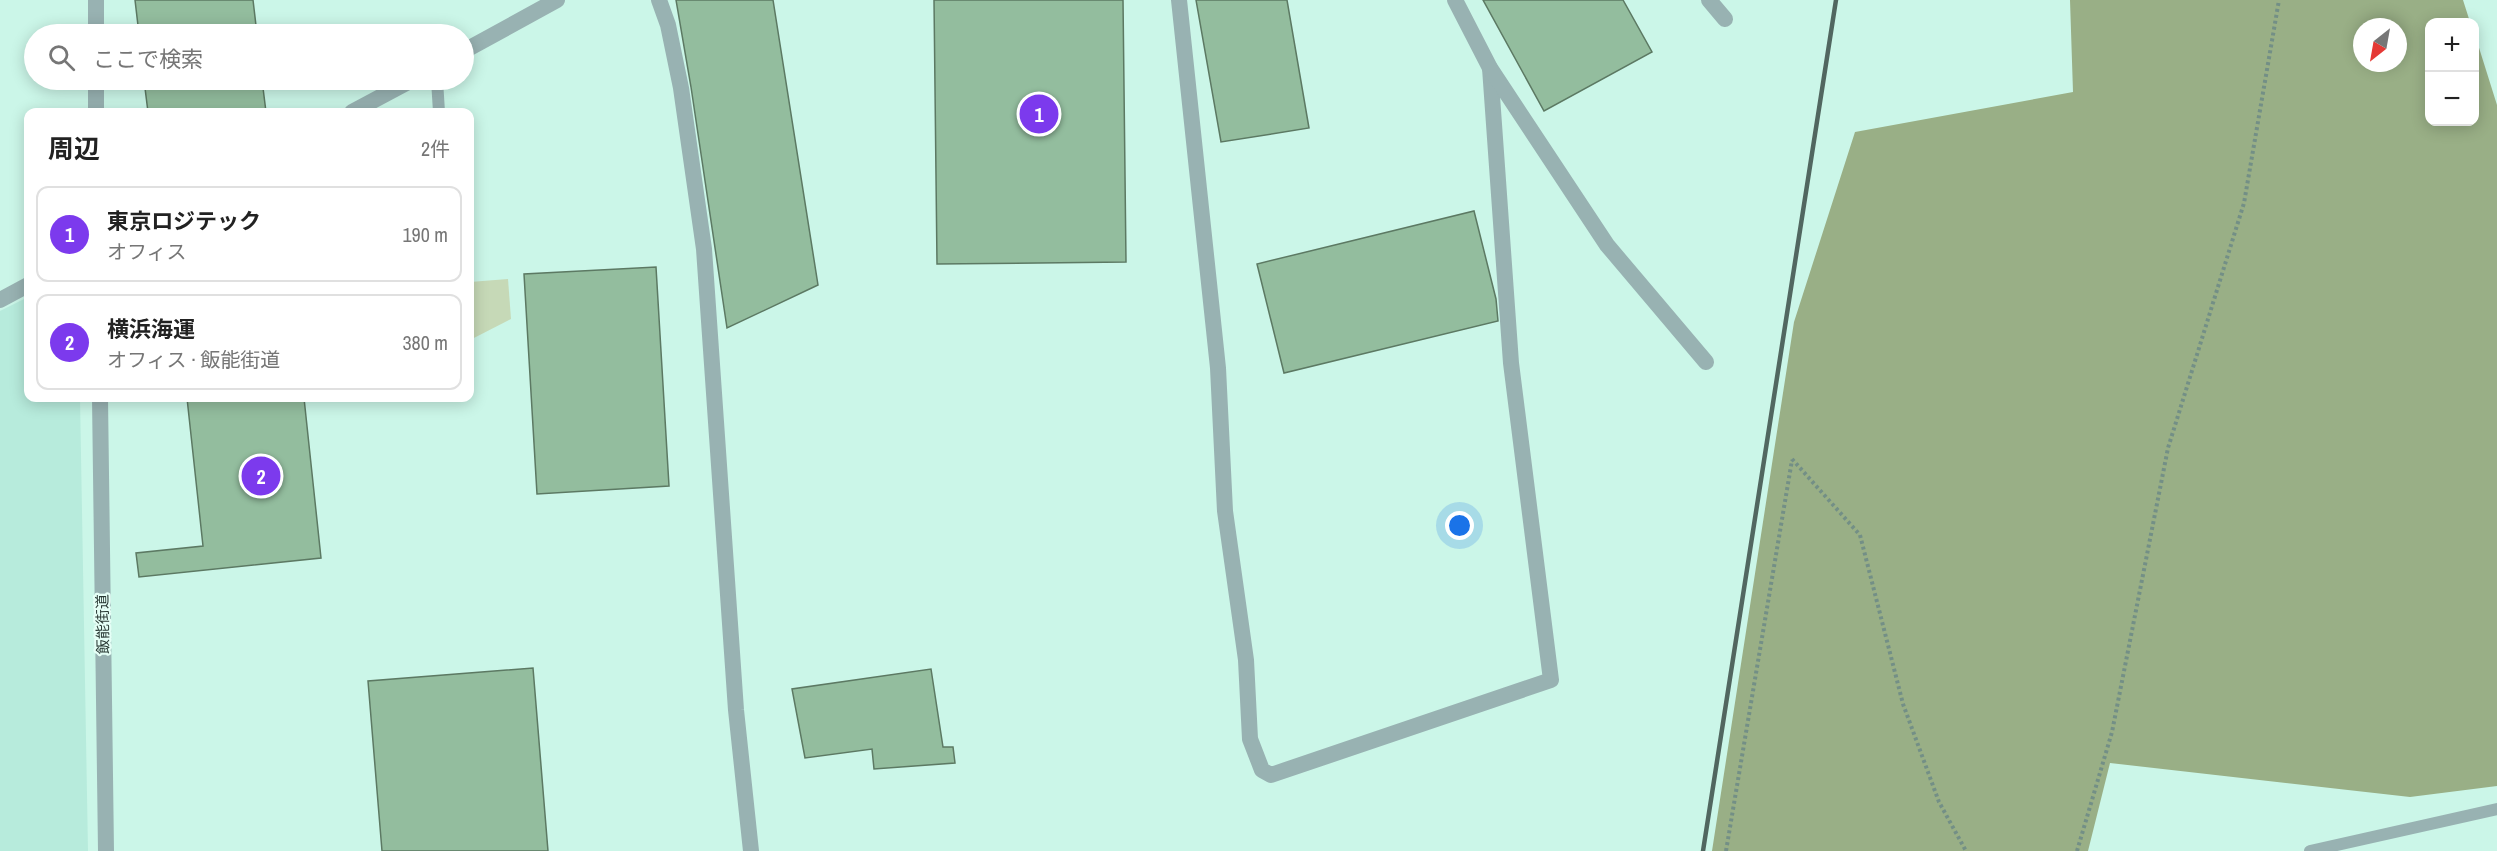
<!DOCTYPE html>
<html lang="ja">
<head>
<meta charset="utf-8">
<style>
  :root { --surface:#fff; --page:#f2f2f2; --text:#222; --muted:#767676; --line:#e0e0e0; --accent:#7c3aed }
  body { margin:0; font-family:"Archivo Narrow","Noto Sans JP",sans-serif; background:var(--page); color:var(--text) }
  .controls { position:absolute; right:18px; top:18px; display:grid; overflow:hidden; border-radius:12px; box-shadow:0 3px 15px #0003 }
  .controls button { width:54px; height:54px; display:grid; place-items:center; padding:0; border:0; border-bottom:2px solid var(--line); background:var(--surface); color:var(--text); font:30px sans-serif }
  .compass { position:absolute; left:2353px; top:18px; width:54px; height:54px; border-radius:50%; background:var(--surface); box-shadow:0 3px 15px #0003; rotate:211deg }
  .you { position:absolute; left:1460px; top:526px; width:21px; height:21px; margin:-15px; border:4px solid #fff; border-radius:50%; background:#1a73e8; box-shadow:0 0 0 9px #1a73e833 }
  .badge { display:grid; place-items:center; width:39px; height:39px; border-radius:50%; background:var(--accent); color:#fff; font-size:20px; font-weight:700 }
  .pin { position:absolute; translate:-50% -50%; border:3px solid #fff; box-shadow:0 2px 6px #0006 }
  .list { margin:0; padding:0; list-style:none }
  h2 { display:flex; justify-content:space-between; align-items:center; height:78px; margin:0; padding:0 24px; font-size:26px }
  h2 small { font-size:20px; font-weight:400; color:var(--muted) }
  .list li { display:grid; grid-template-columns:39px 1fr auto; gap:18px; align-items:center; box-sizing:border-box; height:96px; margin:0 12px 12px; padding:0 12px; border:2px solid var(--line); border-radius:12px }
  .list b { display:block; font-size:22px; white-space:nowrap }
  .list p { margin:0; font-size:20px; white-space:nowrap; color:var(--muted) }
  .list em { font-size:20px; font-style:normal; color:var(--muted) }
  .icon { flex:none; width:33px; height:33px; fill:none; stroke:currentColor; stroke-width:2; stroke-linecap:round; stroke-linejoin:round }
  .map { position:relative; flex:none; width:2497px; height:851px; overflow:hidden }
  .search { position:absolute; background:var(--surface); box-shadow:0 3px 15px #0003; left:24px; top:24px; width:450px; height:66px; display:flex; align-items:center; gap:15px; box-sizing:border-box; padding:0 21px; border-radius:33px; color:var(--muted); font-size:22px }
  .panel { position:absolute; background:var(--surface); box-shadow:0 3px 15px #0003; left:24px; top:108px; width:450px; height:294px; border-radius:12px }
  .map>svg:first-child { display:block }
  .built { fill:#b7ebdc }
  .green { fill:#c6d9b7 }
  .forest { fill:#99af86; fill-rule:evenodd }
  .building { fill:#93bd9e; stroke:#5c7963; stroke-width:1.5 }
  .lines { fill:none; stroke-linecap:round; stroke-linejoin:round }
  .path { stroke:#738f86; stroke-width:4; stroke-dasharray:3 3; stroke-linecap:butt }
  .service { stroke:#98b2b2; stroke-width:12 }
  .minor { stroke:#98b2b2; stroke-width:16 }
  .tertiary { stroke:#98b2b2; stroke-width:16 }
  .rail { stroke:#516760; stroke-width:4.5 }
  .labels { text-anchor:middle; stroke-width:4.5; stroke-linejoin:round; paint-order:stroke }
  .street-label { font-size:15px; fill:#283833; stroke:#e5fff6 }
</style>
</head>
<body>
<div class="map">
<svg width="2497" height="851" viewBox="0 0 2497 851">
  <rect width="100%" height="100%" fill="#cbf6e8"/>
  <!-- built -->
  <path class="built" d="M28,297V398H80L88,851H0V311Z"/>
  <!-- green -->
  <path class="green" d="M508,279L511,319L470,340V282Z"/>
  <!-- forest -->
  <path class="forest" d="M2070,0H2463L2470,22H2430V122H2474L2475,35L2497,105V786L2410,797L2110,763L2088,851H1712L1794,322L1855,132L2073,92ZM2362,27H2398V63H2362Z"/>
  <!-- building -->
  <g class="building">
    <path d="M135,0H253L257,34H139Z"/>
    <path d="M676,0H773L818,285L727,328L691,87Z"/>
    <path d="M934,0H1123L1126,262L937,264Z"/>
    <path d="M1196,0H1287L1309,128L1221,142Z"/>
    <path d="M1483,0H1623L1652,52L1544,111Z"/>
    <path d="M144,80H262L266,112H148Z"/>
    <path d="M1474,211L1496,299L1498,321L1284,373L1257,264Z"/>
    <path d="M656,267L669,486L537,494L524,274Z"/>
    <path d="M187,398H304L321,558L139,577L136,553L203,546Z"/>
    <path d="M533,668L548,851H382L368,681Z"/>
    <path d="M931,669L943,747H953L955,763L874,769L872,749L805,758L792,689Z"/>
  </g>
  <g class="lines">
    <!-- path -->
    <g class="path">
      <path d="M1792,459L1860,535L1903,704L1939,802L1966,851"/>
      <path d="M1726,851L1792,460"/>
      <path d="M2077,851L2112,732L2168,448L2244,203L2279,0"/>
    </g>
    <!-- service -->
    <g class="service">
      <path d="M437,80L439,112"/>
      <path d="M2310,851L2497,809"/>
    </g>
    <!-- minor -->
    <g class="minor">
      <path d="M659,0L668,25L681,88L704,249L736,710L751,851"/>
      <path d="M1179,0L1218,368L1225,511L1246,660L1250,739L1262,770L1271,775L1551,680L1511,363L1490,68"/>
      <path d="M1455,0L1490,68L1607,245L1706,362"/>
      <path d="M1709,0L1725,19"/>
      <path d="M464,51L557,0"/>
      <path d="M352,112L412,80"/>
    </g>
    <!-- tertiary -->
    <g class="tertiary">
      <path d="M96,0V34"/>
      <path d="M96,80V112"/>
      <path d="M0,300L28,285"/>
      <path d="M100,398L106,851"/>
    </g>
    <!-- rail -->
    <path class="rail" d="M1703,851L1836,0"/>
  </g>
  <g class="labels">
    <!-- street labels -->
    <g class="street-label">
      <text transform="translate(103 624) rotate(-91)" y="5">飯能街道</text>
    </g>
  </g>
</svg>
<div class="controls">
<button>+</button>
<button>−</button>
</div>
<svg class="compass" viewBox="-18 -18 36 36"><path d="M0-13l5 13h-10z" fill="#e53935"/><path d="M0 13l5-13h-10z" fill="#767676"/></svg>
<div class="you"></div>
<div class="pin badge" style="left:1039px;top:114px">1</div>
<div class="pin badge" style="left:261px;top:476px">2</div>
<div class="search"><svg class="icon" aria-label="search" viewBox="0 0 24 24"><circle cx="10" cy="10" r="6"/><path d="M15 15l6 6"/></svg>ここで検索</div>
<section class="panel">
<h2>周辺<small>2件</small></h2>
<ul class="list">
<li><span class="badge">1</span><div><b>東京ロジテック</b><p>オフィス</p></div><em>190 m</em></li>
<li><span class="badge">2</span><div><b>横浜海運</b><p>オフィス · 飯能街道</p></div><em>380 m</em></li>
</ul>
</section>
</div>
</body>
</html>
